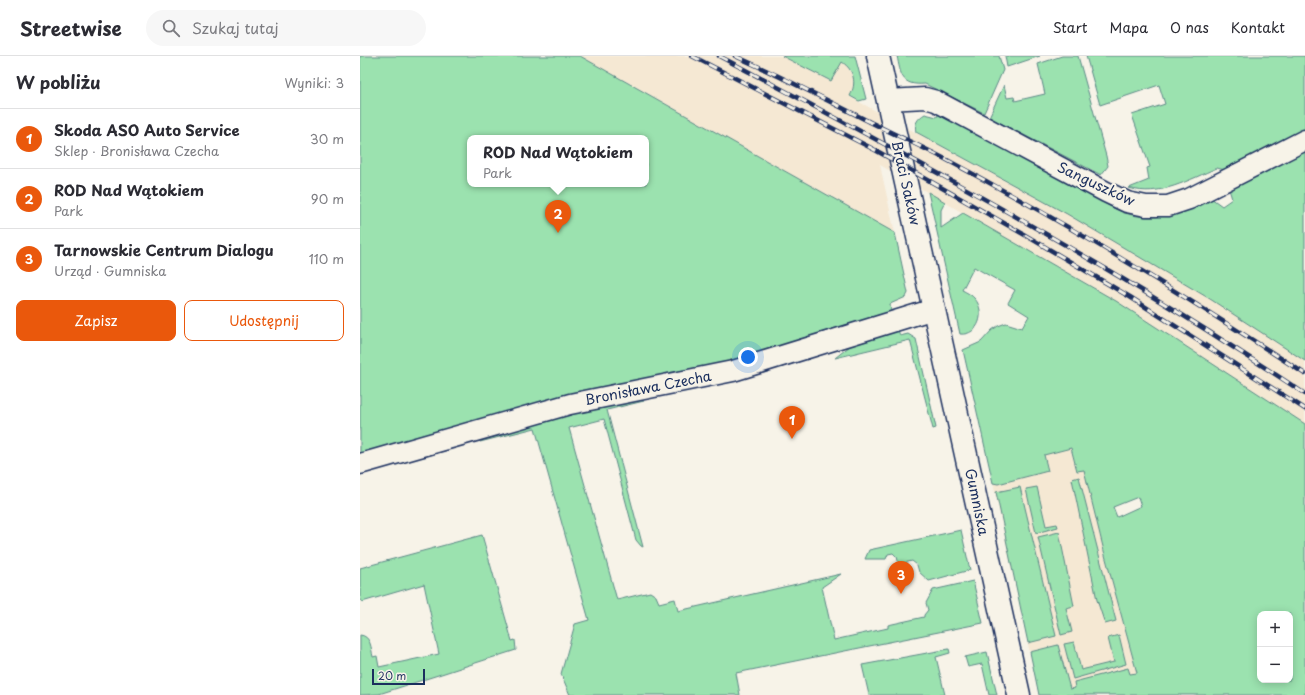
<!DOCTYPE html>
<html lang="pl">
<head>
<meta charset="utf-8">
<style>
  :root { --surface:#fff; --page:#f7f7f7; --text:#2b2b33; --muted:#7c7c81; --line:#e1e1e2; --accent:#ea580c }
  body { margin:0; font-family:"Playpen Sans",sans-serif; background:var(--page); color:var(--text) }
  .controls { position:absolute; right:12px; bottom:12px; display:grid; overflow:hidden; border-radius:8px; box-shadow:0 2px 10px #0003 }
  .controls button { width:36px; height:36px; display:grid; place-items:center; padding:0; border:0; border-bottom:1px solid var(--line); background:var(--surface); color:var(--text); font:20px sans-serif }
  .scale { position:absolute; left:12px; bottom:10px; width:53px; box-sizing:border-box; padding-left:4px; border:2px solid #1b2f5e; border-top:0; font-size:11px; line-height:14px; white-space:nowrap; color:#1b2f5e; -webkit-text-stroke:3px #f7f3e8; paint-order:stroke }
  .you { position:absolute; left:388px; top:301px; width:14px; height:14px; margin:-10px; border:3px solid #fff; border-radius:50%; background:#1a73e8; box-shadow:0 0 0 6px #1a73e833 }
  .badge { display:grid; place-items:center; width:26px; height:26px; border-radius:50%; background:var(--accent); color:#fff; font-size:13px; font-weight:700 }
  .pin { position:absolute; translate:-50% -33px; filter:drop-shadow(0 1px 2px #0008) }
  .pin::after { content:''; position:absolute; top:21px; width:14px; height:12px; background:inherit; clip-path:polygon(0 0,100% 0,50% 100%) }
  .popup { position:absolute; left:107px; top:79px; width:182px; height:52px; box-sizing:border-box; display:grid; place-content:center; border-radius:8px; background:var(--surface); filter:drop-shadow(0 1px 3px #0005); font-size:13px; white-space:nowrap; color:var(--muted) }
  .popup b { font-size:15px; color:var(--text) }
  .popup::after { content:''; position:absolute; left:50%; top:100%; margin-left:-8px; border:8px solid transparent; border-top-color:var(--surface) }
  .list { margin:0; padding:0; list-style:none }
  h2 { display:flex; justify-content:space-between; align-items:center; height:52px; margin:0; padding:0 16px; font-size:17px }
  h2 small { font-size:13px; font-weight:400; color:var(--muted) }
  .list li { display:grid; grid-template-columns:26px 1fr auto; gap:12px; align-items:center; box-sizing:border-box; height:60px; padding:0 16px; border-top:1px solid var(--line) }
  .list b { display:block; font-size:15px; white-space:nowrap }
  .list p { margin:0; font-size:13px; white-space:nowrap; color:var(--muted) }
  .list em { font-size:13px; font-style:normal; color:var(--muted) }
  .actions { display:flex; gap:8px; padding:12px 16px }
  .actions a { flex:1; padding:9px 0; border:1px solid var(--accent); border-radius:8px; text-align:center; font-size:14px; color:var(--accent) }
  .actions .main { background:var(--accent); color:#fff }
  .icon { flex:none; width:22px; height:22px; fill:none; stroke:currentColor; stroke-width:2; stroke-linecap:round; stroke-linejoin:round }
  .map { position:relative; flex:none; width:945px; height:639px; overflow:hidden }
  header { display:flex; align-items:center; gap:24px; box-sizing:border-box; height:56px; padding:0 20px; background:var(--surface); border-bottom:1px solid var(--line) }
  header strong { font-size:19px }
  nav { display:flex; gap:22px; margin-inline-start:auto; font-size:14px }
  .search { width:280px; height:36px; background:var(--page); display:flex; align-items:center; gap:10px; box-sizing:border-box; padding:0 14px; border-radius:22px; color:var(--muted); font-size:15px }
  main { display:flex }
  aside { flex:1; background:var(--surface) }
  .map>svg:first-child { display:block }
  .built { fill:#f5e8d3 }
  .green { fill:#9be2af; stroke:#5b8886; fill-rule:evenodd }
  .lines { fill:none; stroke-linecap:round; stroke-linejoin:round }
  .minor-casing { stroke:#1b2f5e; stroke-width:23 }
  .tertiary-casing { stroke:#1b2f5e; stroke-width:25 }
  .minor { stroke:#f7f3e8; stroke-width:20 }
  .tertiary { stroke:#f7f3e8; stroke-width:22 }
  .rail-casing { stroke:#1b2f5e; stroke-width:4.5 }
  .rail { stroke:#f7f3e8; stroke-width:3; stroke-dasharray:9; stroke-linecap:butt }
  .labels { text-anchor:middle; stroke-width:4; stroke-linejoin:round; paint-order:stroke }
  .street-label { font-size:14px; fill:#1b2f5e; stroke:#f7f3e8 }
</style>
</head>
<body>
<header>
<strong>Streetwise</strong>
<div class="search"><svg class="icon" aria-label="search" viewBox="0 0 24 24"><circle cx="10" cy="10" r="6"/><path d="M15 15l6 6"/></svg>Szukaj tutaj</div>
<nav><a>Start</a><a>Mapa</a><a>O nas</a><a>Kontakt</a></nav>
</header>
<main>
<aside>
<h2>W pobliżu<small>Wyniki: 3</small></h2>
<ul class="list">
<li><span class="badge">1</span><div><b>Skoda ASO Auto Service</b><p>Sklep · Bronisława Czecha</p></div><em>30 m</em></li>
<li><span class="badge">2</span><div><b>ROD Nad Wątokiem</b><p>Park</p></div><em>90 m</em></li>
<li><span class="badge">3</span><div><b>Tarnowskie Centrum Dialogu</b><p>Urząd · Gumniska</p></div><em>110 m</em></li>
</ul>
<div class="actions"><a class="main">Zapisz</a><a>Udostępnij</a></div>
</aside>
<div class="map">
<svg width="945" height="639" viewBox="0 0 945 639">
  <rect width="100%" height="100%" fill="#f7f3e8"/>
  <filter id="ink" filterUnits="userSpaceOnUse"><feTurbulence type="fractalNoise" baseFrequency=".025" numOctaves="2"/><feDisplacementMap in="SourceGraphic" scale="8" xChannelSelector="R" yChannelSelector="G"/><feConvolveMatrix kernelMatrix="1 2 1 2 8 2 1 2 1" color-interpolation-filters="sRGB"/></filter>
  <g filter="url(#ink)">
    <!-- built -->
    <g class="built">
      <path d="M220,0H422L470,25L481,6L487,10L494,22V29L490,41L707,158L850,243L945,305V368L756,245L520,109L535,177Z"/>
      <path d="M711,392L717,415L724,413L745,499L777,617L790,639H679L633,427L638,428L688,415L684,399Z"/>
    </g>
    <!-- green -->
    <g class="green">
      <path d="M0,0H220L535,177L548,237L546,241L530,248L531,255L505,266L370,308L0,403ZM110,82H286V128H110Z"/>
      <path d="M422,0H495L506,43L499,45L490,40C497,27 494,14 482,6L471,25Z"/>
      <path d="M537,0H639L643,14L624,57L565,28C541,30 541,19 537,0Z"/>
      <path d="M645,0H680L647,11Z"/>
      <path d="M702,0H718L746,100L748,110L741,119L629,61L644,29L647,42L654,41L655,45L685,38L678,8Z"/>
      <path d="M726,0H945V74L865,114L857,112C830,123 799,142 769,132L789,124L787,112L790,111L772,59L805,48L799,29L740,49Z"/>
      <path d="M580,55C624,79 668,103 712,127C738,141 755,160 788,161C810,162 831,151 851,142L862,150L872,143L869,133L945,93V305L850,243L707,158L556,76C554,67 558,62 565,58L577,61Z"/>
      <path d="M568,136L585,146L581,154V172L603,157L756,245L945,368V639H679L670,596L698,589L710,633L715,632L714,626L768,612L770,618L777,617L745,499L724,414L717,415L711,392L684,399L688,415L638,428L633,427L603,294L621,286L632,274L638,270L646,267L662,272L669,260L648,247L655,234L614,211L602,234C606,236 612,239 615,243C626,256 619,280 600,278ZM778,441L781,450L757,461L753,451ZM900,558H930V624H900Z"/>
      <path d="M538,274L540,280L548,278L556,283L576,372L573,373L550,284L475,302L490,290Z"/>
      <path d="M277,344L284,345L247,354L283,491L281,490L276,484L244,363L209,372L257,544L290,536L296,540L299,547L315,543L318,555L481,518L462,531L474,584L528,572V569L564,561V559L568,554L566,547L573,534L613,525L623,567L376,617L380,639H210L201,618L215,568L229,564L175,372L120,386L119,382L125,375Z"/>
      <path d="M719,421L756,565L745,568L737,544L712,423Z"/>
      <path d="M660,431L696,580L668,587L636,436Z"/>
      <path d="M677,431L686,470L697,468L698,471L676,477L666,433Z"/>
      <path d="M601,474L610,514L569,525L559,516L557,509L552,505L539,508L537,501L533,497L528,498L526,503H505L509,494Z"/>
      <path d="M699,476L714,550L706,552L712,576L701,579L678,481Z"/>
      <path d="M122,479L152,585L155,584L156,594L19,638L0,639V579C11,580 11,592 13,601L17,600L19,611L79,598L64,528L2,546L0,541V512Z"/>
      <path d="M759,579L766,608L713,623L704,588L714,586L721,614L754,606L748,582Z"/>
      <path d="M589,593L590,597L576,601L585,639H509L502,609Z"/>
      <path d="M627,596L637,639H629L622,608L608,611L605,601Z"/>
    </g>
    <g class="lines">
      <defs>
        <g id="minor">
          <path d="M528,44L565,42L576,45L746,136L767,146L786,150H808L829,143L945,84"/>
          <path d="M0,408L210,348L373,315L574,253"/>
        </g>
        <path id="tertiary" d="M518,0L659,639"/>
      </defs>
      <!-- minor casing -->
      <use href="#minor" class="minor-casing"/>
      <!-- tertiary casing -->
      <use href="#tertiary" class="tertiary-casing"/>
      <!-- minor -->
      <use href="#minor" class="minor"/>
      <!-- tertiary -->
      <use href="#tertiary" class="tertiary"/>
      <defs>
        <g id="rail">
          <path d="M332,0L517,95L665,179L770,241L945,353"/>
          <path d="M359,0C524,87 689,175 848,275C880,296 913,316 945,338"/>
          <path d="M375,0C421,20 465,43 510,66C536,79 562,91 587,104C710,169 829,242 945,318"/>
        </g>
      </defs>
      <!-- rail casing -->
      <use href="#rail" class="rail-casing"/>
      <!-- rail -->
      <use href="#rail" class="rail"/>
    </g>
  </g>
  <g class="labels">
    <!-- street labels -->
    <g class="street-label">
      <text transform="translate(546 127) rotate(77)" y="5">Braci Saków</text>
      <text transform="translate(736 128) rotate(25)" y="5">Sanguszków</text>
      <text transform="translate(288 332) rotate(-11)" y="5">Bronisława Czecha</text>
      <text transform="translate(617 446) rotate(78)" y="5">Gumniska</text>
    </g>
  </g>
</svg>
<div class="controls">
<button>+</button>
<button>−</button>
</div>
<div class="scale">20 m</div>
<div class="you"></div>
<div class="pin badge" style="left:432px;top:383px">1</div>
<div class="pin badge" style="left:198px;top:177px">2</div>
<div class="popup"><b>ROD Nad Wątokiem</b>Park</div>
<div class="pin badge" style="left:541px;top:538px">3</div>
</div>
</main>
</body>
</html>
